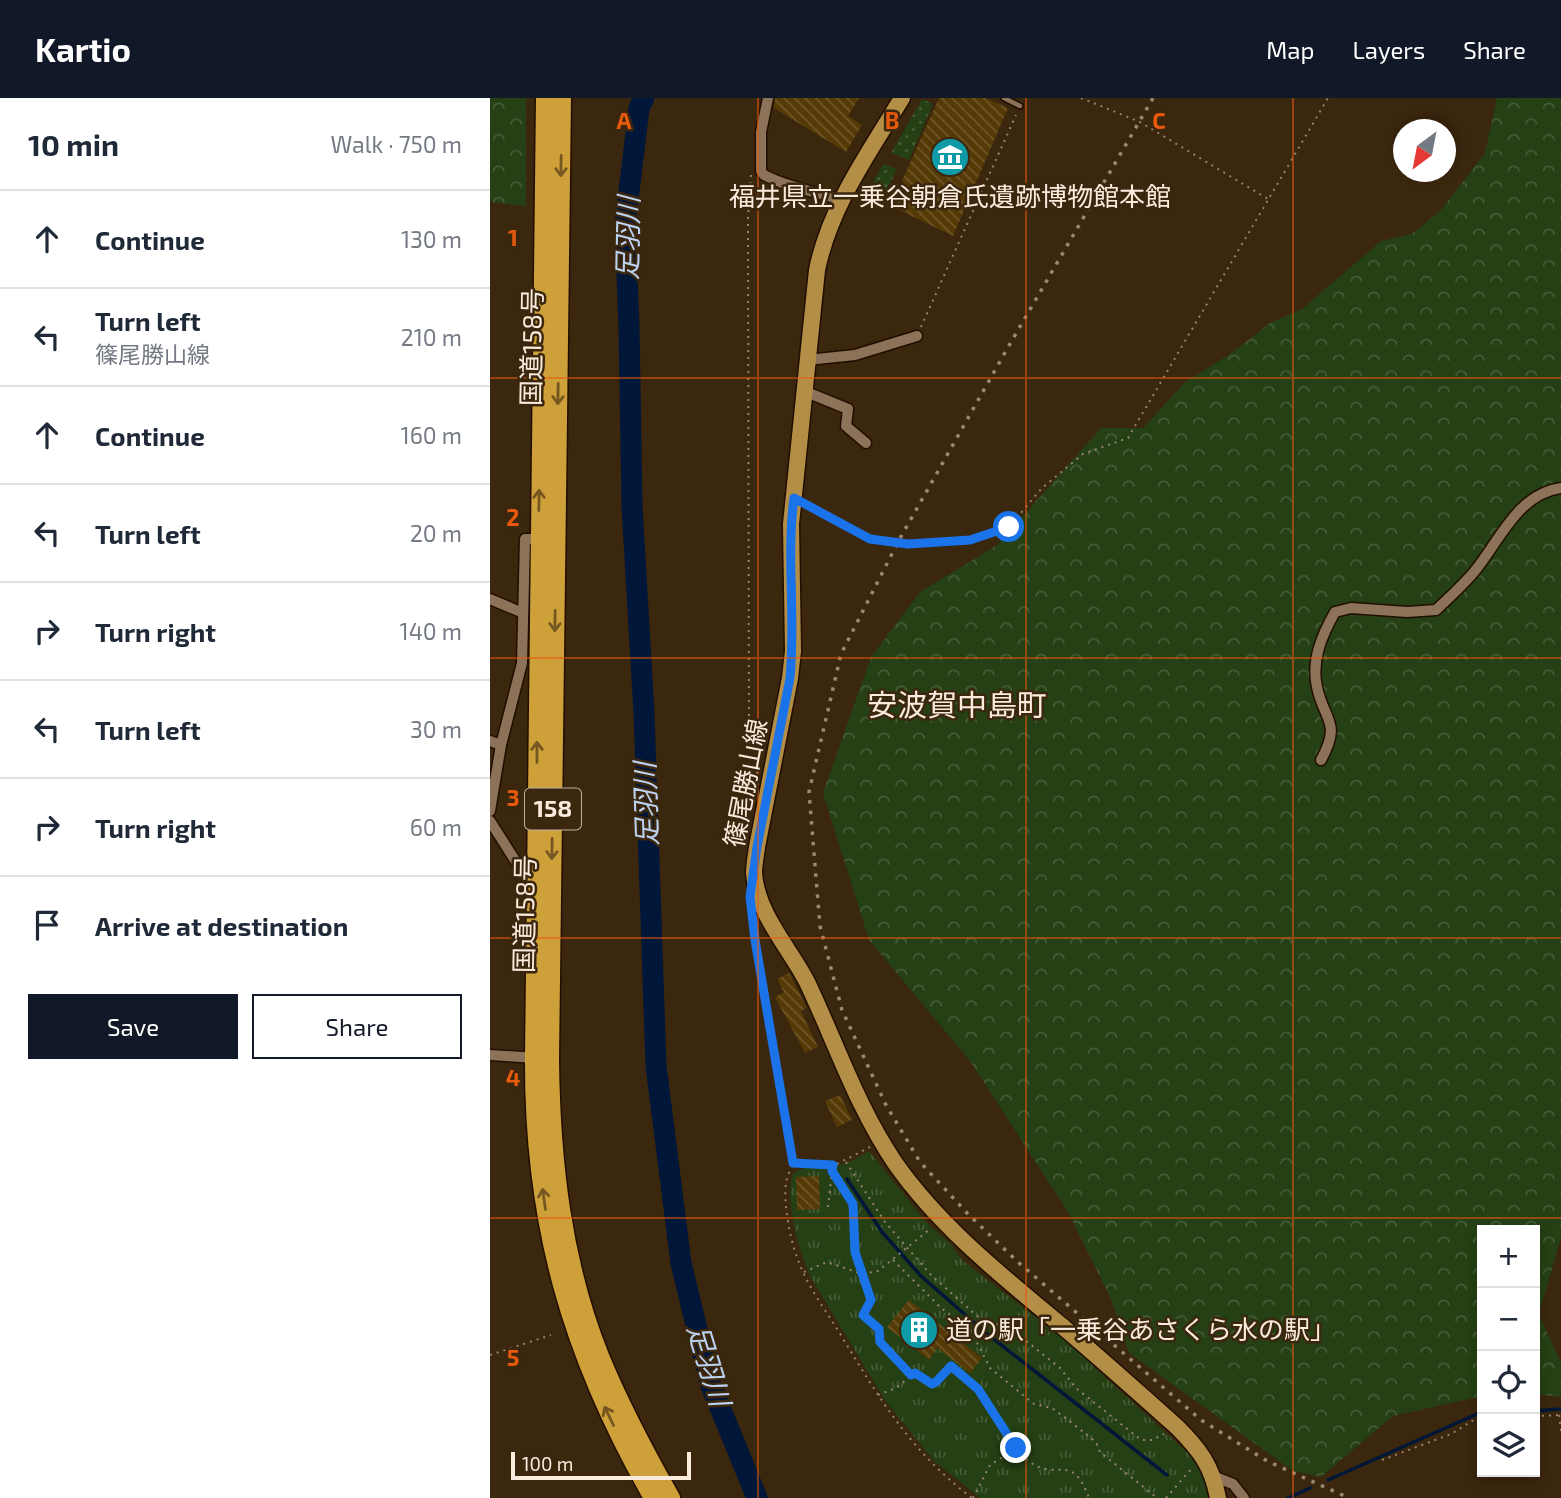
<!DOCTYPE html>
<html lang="en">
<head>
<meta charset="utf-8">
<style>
  :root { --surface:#fff; --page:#f6f6f7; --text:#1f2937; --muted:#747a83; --line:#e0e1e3; --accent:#111827 }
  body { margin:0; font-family:"Exo 2","Noto Sans JP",sans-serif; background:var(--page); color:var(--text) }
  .controls { position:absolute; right:21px; bottom:21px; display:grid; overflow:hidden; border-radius:0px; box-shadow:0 4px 10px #0003 }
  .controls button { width:63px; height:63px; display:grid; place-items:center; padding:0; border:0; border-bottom:2px solid var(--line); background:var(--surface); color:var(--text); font:35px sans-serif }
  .compass { position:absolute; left:903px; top:21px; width:63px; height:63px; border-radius:50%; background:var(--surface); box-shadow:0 4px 10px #0003; rotate:212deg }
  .scale { position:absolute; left:21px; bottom:18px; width:180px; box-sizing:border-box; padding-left:7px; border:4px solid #faebdd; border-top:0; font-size:19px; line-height:24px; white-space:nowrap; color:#faebdd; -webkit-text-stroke:5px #3b260e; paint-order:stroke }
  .stop { position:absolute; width:21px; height:21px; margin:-16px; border:5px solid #1a73e8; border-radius:50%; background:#fff }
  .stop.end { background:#1a73e8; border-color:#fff; box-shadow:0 2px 7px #0008 }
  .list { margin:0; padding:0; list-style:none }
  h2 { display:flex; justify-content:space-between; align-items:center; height:91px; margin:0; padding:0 28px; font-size:30px }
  h2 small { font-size:23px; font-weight:400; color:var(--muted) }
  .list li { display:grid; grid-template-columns:46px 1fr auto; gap:21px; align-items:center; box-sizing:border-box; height:98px; padding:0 28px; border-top:2px solid var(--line) }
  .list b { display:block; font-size:26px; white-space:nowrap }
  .list p { margin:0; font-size:23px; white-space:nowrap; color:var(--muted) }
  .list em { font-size:23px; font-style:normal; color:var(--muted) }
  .actions { display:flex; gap:14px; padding:21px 28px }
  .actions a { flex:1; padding:16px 0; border:2px solid var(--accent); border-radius:0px; text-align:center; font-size:24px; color:var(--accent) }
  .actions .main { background:var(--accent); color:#fff }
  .icon { flex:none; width:38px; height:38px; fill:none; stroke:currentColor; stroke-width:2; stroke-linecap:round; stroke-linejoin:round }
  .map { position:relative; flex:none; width:1071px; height:1400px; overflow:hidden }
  header { display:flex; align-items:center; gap:42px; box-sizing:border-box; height:98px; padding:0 35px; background:var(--accent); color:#fff }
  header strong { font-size:33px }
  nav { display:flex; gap:38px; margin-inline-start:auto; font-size:24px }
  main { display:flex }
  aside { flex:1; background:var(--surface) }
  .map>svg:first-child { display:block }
  .grass { fill:url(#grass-dots) }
  .forest { fill:url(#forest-crowns) }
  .park { fill:url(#park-tufts) }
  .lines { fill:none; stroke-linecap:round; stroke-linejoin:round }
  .stream { stroke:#001739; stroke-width:3.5 }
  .river { stroke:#001739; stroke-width:21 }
  .building { fill:url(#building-back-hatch) }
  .lane-casing { stroke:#210e00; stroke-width:8 }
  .street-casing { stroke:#210e00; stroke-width:13 }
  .primary-casing { stroke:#210e00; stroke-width:19 }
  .highway-casing { stroke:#210e00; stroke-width:21 }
  .path { stroke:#958370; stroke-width:2; stroke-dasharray:2 5; stroke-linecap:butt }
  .lane { stroke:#8b7259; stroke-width:4.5 }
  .street { stroke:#8b7259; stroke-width:10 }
  .primary { stroke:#b38e46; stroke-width:16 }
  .highway { stroke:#cea039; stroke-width:18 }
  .rail { stroke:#9a8875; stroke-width:3.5; stroke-dasharray:3.5 7; stroke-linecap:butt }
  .oneway { stroke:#76571f }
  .route { stroke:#1a73e8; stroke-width:9 }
  .grid { fill:none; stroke:#e8590c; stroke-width:2; stroke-opacity:0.55 }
  .labels { text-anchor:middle; stroke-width:5; stroke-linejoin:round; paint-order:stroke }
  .shield { fill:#3b260e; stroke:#c1b09f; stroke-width:2 }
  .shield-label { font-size:24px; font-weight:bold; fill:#faebdd }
  .poi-label { font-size:26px; fill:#faebdd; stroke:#3b260e }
  .street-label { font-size:26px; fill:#faebdd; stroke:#3b260e }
  .water-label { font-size:28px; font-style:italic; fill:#bbd2f0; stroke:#3b260e }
  .quarter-label { font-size:30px; fill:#faebdd; stroke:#3b260e }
  .grid-label { font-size:23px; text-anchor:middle; font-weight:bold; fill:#e8590c; stroke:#3b260e; stroke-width:5; stroke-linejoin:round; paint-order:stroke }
</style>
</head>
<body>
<header>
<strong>Kartio</strong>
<nav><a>Map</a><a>Layers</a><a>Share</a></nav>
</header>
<main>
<aside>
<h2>10 min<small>Walk · 750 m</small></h2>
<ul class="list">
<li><svg class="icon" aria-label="ahead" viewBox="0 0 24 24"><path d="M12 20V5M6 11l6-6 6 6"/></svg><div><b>Continue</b></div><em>130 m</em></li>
<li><svg class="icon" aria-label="left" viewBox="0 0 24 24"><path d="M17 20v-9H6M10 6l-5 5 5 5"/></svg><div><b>Turn left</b><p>篠尾勝山線</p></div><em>210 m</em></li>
<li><svg class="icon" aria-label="ahead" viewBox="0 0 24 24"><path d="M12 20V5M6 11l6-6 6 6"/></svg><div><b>Continue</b></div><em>160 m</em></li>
<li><svg class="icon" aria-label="left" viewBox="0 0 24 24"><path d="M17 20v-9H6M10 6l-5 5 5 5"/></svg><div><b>Turn left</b></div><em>20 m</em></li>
<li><svg class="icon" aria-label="right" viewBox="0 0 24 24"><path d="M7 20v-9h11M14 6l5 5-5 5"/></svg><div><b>Turn right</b></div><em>140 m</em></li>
<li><svg class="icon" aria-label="left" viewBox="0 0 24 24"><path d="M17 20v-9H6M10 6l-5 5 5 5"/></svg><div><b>Turn left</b></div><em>30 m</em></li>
<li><svg class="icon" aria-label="right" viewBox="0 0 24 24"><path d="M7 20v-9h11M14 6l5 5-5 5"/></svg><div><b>Turn right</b></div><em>60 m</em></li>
<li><svg class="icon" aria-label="arrive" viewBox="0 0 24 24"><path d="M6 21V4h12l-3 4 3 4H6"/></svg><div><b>Arrive at destination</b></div></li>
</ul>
<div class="actions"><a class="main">Save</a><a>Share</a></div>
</aside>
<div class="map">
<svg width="1071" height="1400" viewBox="0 0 1071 1400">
  <defs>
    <pattern id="grass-dots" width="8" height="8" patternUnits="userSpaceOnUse" patternTransform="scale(1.75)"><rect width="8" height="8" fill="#254014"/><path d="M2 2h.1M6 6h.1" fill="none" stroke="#465c36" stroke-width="1.8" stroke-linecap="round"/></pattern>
    <pattern id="forest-crowns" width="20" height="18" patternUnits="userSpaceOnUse" patternTransform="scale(1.75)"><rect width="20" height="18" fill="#254014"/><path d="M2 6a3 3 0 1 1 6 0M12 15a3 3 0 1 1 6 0" fill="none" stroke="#465c36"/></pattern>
    <pattern id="park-tufts" width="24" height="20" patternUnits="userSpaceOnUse" patternTransform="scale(1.75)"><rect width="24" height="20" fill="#254014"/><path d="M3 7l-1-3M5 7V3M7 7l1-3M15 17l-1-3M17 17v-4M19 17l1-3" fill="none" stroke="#465c36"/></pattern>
    <pattern id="building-back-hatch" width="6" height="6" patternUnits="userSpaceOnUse" patternTransform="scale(1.75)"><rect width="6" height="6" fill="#553a05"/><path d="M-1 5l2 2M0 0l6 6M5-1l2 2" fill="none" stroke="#6e5729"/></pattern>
  </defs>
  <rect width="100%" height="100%" fill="#3b260e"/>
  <!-- grass -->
  <g class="grass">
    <path d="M432,1L443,6L419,62L401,55Z"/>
    <path d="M393,66L407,71L390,105L376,98Z"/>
  </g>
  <!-- forest -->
  <g class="forest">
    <path d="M0,0H36V108L0,104Z"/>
    <path d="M1007,0H1071V1139L1049,1216L1071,1265V1299L1045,1296V1132H992V1298L903,1318L831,1379L803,1373L639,1255L621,1201L578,1114L480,963L379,842L333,695L381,559L430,494L507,447L611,330H653L694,285L743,254L780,225L812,211L891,143L922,136L951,112L995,55Z"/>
  </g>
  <!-- park -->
  <path class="park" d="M379,1053L437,1125L461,1146L472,1162L574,1241L700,1357L713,1379L718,1400H490L445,1364L396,1304L320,1178C309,1153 294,1103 303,1076C313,1066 328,1071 342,1069C356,1066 367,1061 379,1053Z"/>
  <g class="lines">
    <!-- stream -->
    <g class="stream">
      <path d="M357,1081L392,1134L431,1178L496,1235L677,1377"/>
      <path d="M1045,1313L1071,1311"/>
      <path d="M838,1382L987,1316L992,1315"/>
      <path d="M798,1400L820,1390"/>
    </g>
    <!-- river -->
    <path class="river" d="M154,0L149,10L135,127L139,229L142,408L154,615L166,968L191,1165L220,1285L267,1400"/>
  </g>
  <!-- building -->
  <g class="building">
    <path d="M285,0H369L358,18L372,27L356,54L284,10Z"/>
    <path d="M449,0H496L518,10L463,138L401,108Z"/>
    <path d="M299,875L317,910L311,913L328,949L315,955L285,899L294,894L287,881Z"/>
    <path d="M350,997L362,1022L347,1029L335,1003Z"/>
    <path d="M329,1078L330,1111L307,1112L306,1079Z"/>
    <path d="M419,1202L492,1260L480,1275L447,1250L439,1262L397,1229Z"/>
  </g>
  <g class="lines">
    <defs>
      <path id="lane" d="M514,0L530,8"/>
      <g id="street">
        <path d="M278,0L271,34V73L274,77C298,90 325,93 351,102"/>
        <path d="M317,262L365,257L427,238"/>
        <path d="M314,293L358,311L356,328L376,345"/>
        <path d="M0,501L33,515"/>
        <path d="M0,643L11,647"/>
        <path d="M831,662C852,624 834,623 827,589C821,562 832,537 845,514L861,510L917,514L946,512C959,500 972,488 984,474C1009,444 1027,396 1071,390"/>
        <path d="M0,713L11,647L32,565L35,441H53"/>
        <path d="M0,723L30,770L46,787"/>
        <path d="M0,957L48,960"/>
        <path d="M723,1378L743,1386L754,1400"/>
      </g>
      <path id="primary" d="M412,0C379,55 340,108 327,172L301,426L303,553L300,580L267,749C266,757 264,767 264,775C267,816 299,849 317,884C346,945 367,1009 405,1065C450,1129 512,1178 572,1228C611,1261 649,1295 687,1329C710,1352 722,1368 728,1400"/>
      <g id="highway">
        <path d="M55,0L44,960C43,1125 81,1257 163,1400"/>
        <path d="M72,0L60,961C61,1061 72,1164 110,1258C130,1307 155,1354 181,1400"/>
      </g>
    </defs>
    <!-- lane casing -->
    <use href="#lane" class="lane-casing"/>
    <!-- street casing -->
    <use href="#street" class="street-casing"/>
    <!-- primary casing -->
    <use href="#primary" class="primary-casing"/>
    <!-- highway casing -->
    <use href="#highway" class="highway-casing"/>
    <!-- path -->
    <g class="path">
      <path d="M591,0L650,24L778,101"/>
      <path d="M261,77L258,119L259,671L268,675"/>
      <path d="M431,229L526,17"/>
      <path d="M318,407L380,441L418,446L480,441L519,429L552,390L593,356L638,340L838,0"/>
      <path d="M263,821L303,1064"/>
      <path d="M380,1049L345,1067L303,1065C301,1071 297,1078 296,1085C293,1104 300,1141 307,1159C316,1186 334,1210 349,1234C389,1300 420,1353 482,1400"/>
      <path d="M356,1064L395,1124L440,1176L487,1218L525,1234L570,1270L586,1290L651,1342H662L674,1336"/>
      <path d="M343,1068L342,1073L364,1106L365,1154L381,1202L374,1212L376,1214L374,1217L389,1231L390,1244L421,1277"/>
      <path d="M338,1109L342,1074"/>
      <path d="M403,1162L451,1210L480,1231L500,1270L544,1306L562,1310L582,1325L606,1344L610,1354L667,1400"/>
      <path d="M314,1174L337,1164L372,1176L388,1173L440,1131"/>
      <path d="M390,1231H397"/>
      <path d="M0,1257L61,1237"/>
      <path d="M388,1297L406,1290L425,1275L438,1284H446L461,1268C471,1276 482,1283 490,1293C508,1315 517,1347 540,1364C567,1384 582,1353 599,1400"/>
      <path d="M1069,1317L1071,1333"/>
      <path d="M1045,1318L1071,1317"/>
      <path d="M892,1362L961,1336L987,1320H992"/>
      <path d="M483,1400L500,1367L525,1351"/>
      <path d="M676,1400L703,1369"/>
    </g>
    <!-- lane -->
    <use href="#lane" class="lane"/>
    <!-- street -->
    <use href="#street" class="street"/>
    <!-- primary -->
    <use href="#primary" class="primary"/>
    <!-- highway -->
    <use href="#highway" class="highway"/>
    <!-- rail -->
    <path class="rail" d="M663,0L517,251L408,444L351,556L319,694L330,828L352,912L396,1007L430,1064L478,1116L529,1165L711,1322L777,1363L859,1400"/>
  </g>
  <!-- one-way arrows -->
  <defs><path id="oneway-shaft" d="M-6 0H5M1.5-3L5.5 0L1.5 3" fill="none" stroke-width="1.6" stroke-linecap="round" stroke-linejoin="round" transform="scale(1.75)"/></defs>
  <g class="oneway">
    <use href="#oneway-shaft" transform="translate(71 68) rotate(91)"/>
    <use href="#oneway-shaft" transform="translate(68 296) rotate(91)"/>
    <use href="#oneway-shaft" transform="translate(49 402) rotate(-89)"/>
    <use href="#oneway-shaft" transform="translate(65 523) rotate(91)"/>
    <use href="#oneway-shaft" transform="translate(47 654) rotate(-90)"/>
    <use href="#oneway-shaft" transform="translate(62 751) rotate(91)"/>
    <use href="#oneway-shaft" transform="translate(54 1101) rotate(-98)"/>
    <use href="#oneway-shaft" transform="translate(119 1318) rotate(-116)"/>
  </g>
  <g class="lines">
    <!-- route -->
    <path class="route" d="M519,429L480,442L418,446L380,441L304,400C296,460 306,520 300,580L267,749L260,799L265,842L303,1065L343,1067L342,1073L363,1106L365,1154L381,1202L373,1217L389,1231L390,1244L421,1277L425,1275L442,1286L446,1284L461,1268L488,1291L526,1350"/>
  </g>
  <!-- grid -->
  <path class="grid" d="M268,0V1400M536,0V1400M803,0V1400M0,280H1071M0,560H1071M0,840H1071M0,1120H1071"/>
  <!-- icons -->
  <defs>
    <symbol id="museum-disc" viewBox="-11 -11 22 22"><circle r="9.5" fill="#0f9aa8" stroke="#3b260e"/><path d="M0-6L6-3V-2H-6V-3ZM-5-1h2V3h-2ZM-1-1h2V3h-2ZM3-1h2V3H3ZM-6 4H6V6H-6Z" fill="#fff"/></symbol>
    <symbol id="building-disc" viewBox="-11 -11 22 22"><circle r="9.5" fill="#0f9aa8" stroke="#3b260e"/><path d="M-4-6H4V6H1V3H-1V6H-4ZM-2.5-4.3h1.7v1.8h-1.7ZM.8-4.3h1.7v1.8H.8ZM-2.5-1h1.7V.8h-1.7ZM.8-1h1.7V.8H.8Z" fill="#fff"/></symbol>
  </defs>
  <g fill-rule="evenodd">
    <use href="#museum-disc" x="438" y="37" width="44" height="44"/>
    <use href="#building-disc" x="407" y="1210" width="44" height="44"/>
  </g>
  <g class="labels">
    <!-- shield labels -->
    <rect class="shield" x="35" y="690.5" width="56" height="41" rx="5"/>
    <g class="shield-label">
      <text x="63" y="719">158</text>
    </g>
    <!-- poi labels -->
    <g class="poi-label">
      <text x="460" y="108">福井県立一乗谷朝倉氏遺跡博物館本館</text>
      <text x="456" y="1241" text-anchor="start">道の駅「一乗谷あさくら水の駅」</text>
    </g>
    <!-- street labels -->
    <g class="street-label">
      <text transform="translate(42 249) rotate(-89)" y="9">国道158号</text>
      <text transform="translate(256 685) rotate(-79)" y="9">篠尾勝山線</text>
      <text transform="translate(35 816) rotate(-89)" y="9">国道158号</text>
    </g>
    <!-- water labels -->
    <g class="water-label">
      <text transform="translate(138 140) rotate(-89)" y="10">足羽川</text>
      <text transform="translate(156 706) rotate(-92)" y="10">足羽川</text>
      <text transform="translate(219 1267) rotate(73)" y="10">足羽川</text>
    </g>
    <!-- quarter labels -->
    <g class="quarter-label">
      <text x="467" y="618">安波賀中島町</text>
    </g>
  </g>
  <g class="grid-label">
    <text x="134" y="31">A</text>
    <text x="402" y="31">B</text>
    <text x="669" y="31">C</text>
    <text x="23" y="148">1</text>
    <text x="23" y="428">2</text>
    <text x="23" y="708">3</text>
    <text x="23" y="988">4</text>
    <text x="23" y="1268">5</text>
  </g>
</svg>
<div class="controls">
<button>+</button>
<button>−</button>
<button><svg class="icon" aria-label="locate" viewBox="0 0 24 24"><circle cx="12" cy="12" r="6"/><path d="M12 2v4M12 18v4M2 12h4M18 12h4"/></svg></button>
<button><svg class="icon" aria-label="layers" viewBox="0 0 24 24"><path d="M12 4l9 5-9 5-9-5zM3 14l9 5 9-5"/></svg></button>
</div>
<svg class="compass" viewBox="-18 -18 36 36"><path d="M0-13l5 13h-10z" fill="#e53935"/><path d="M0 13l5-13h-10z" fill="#747a83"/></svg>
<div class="scale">100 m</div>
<div class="stop" style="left:519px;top:429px"></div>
<div class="stop end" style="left:526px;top:1350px"></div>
</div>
</main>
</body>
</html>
